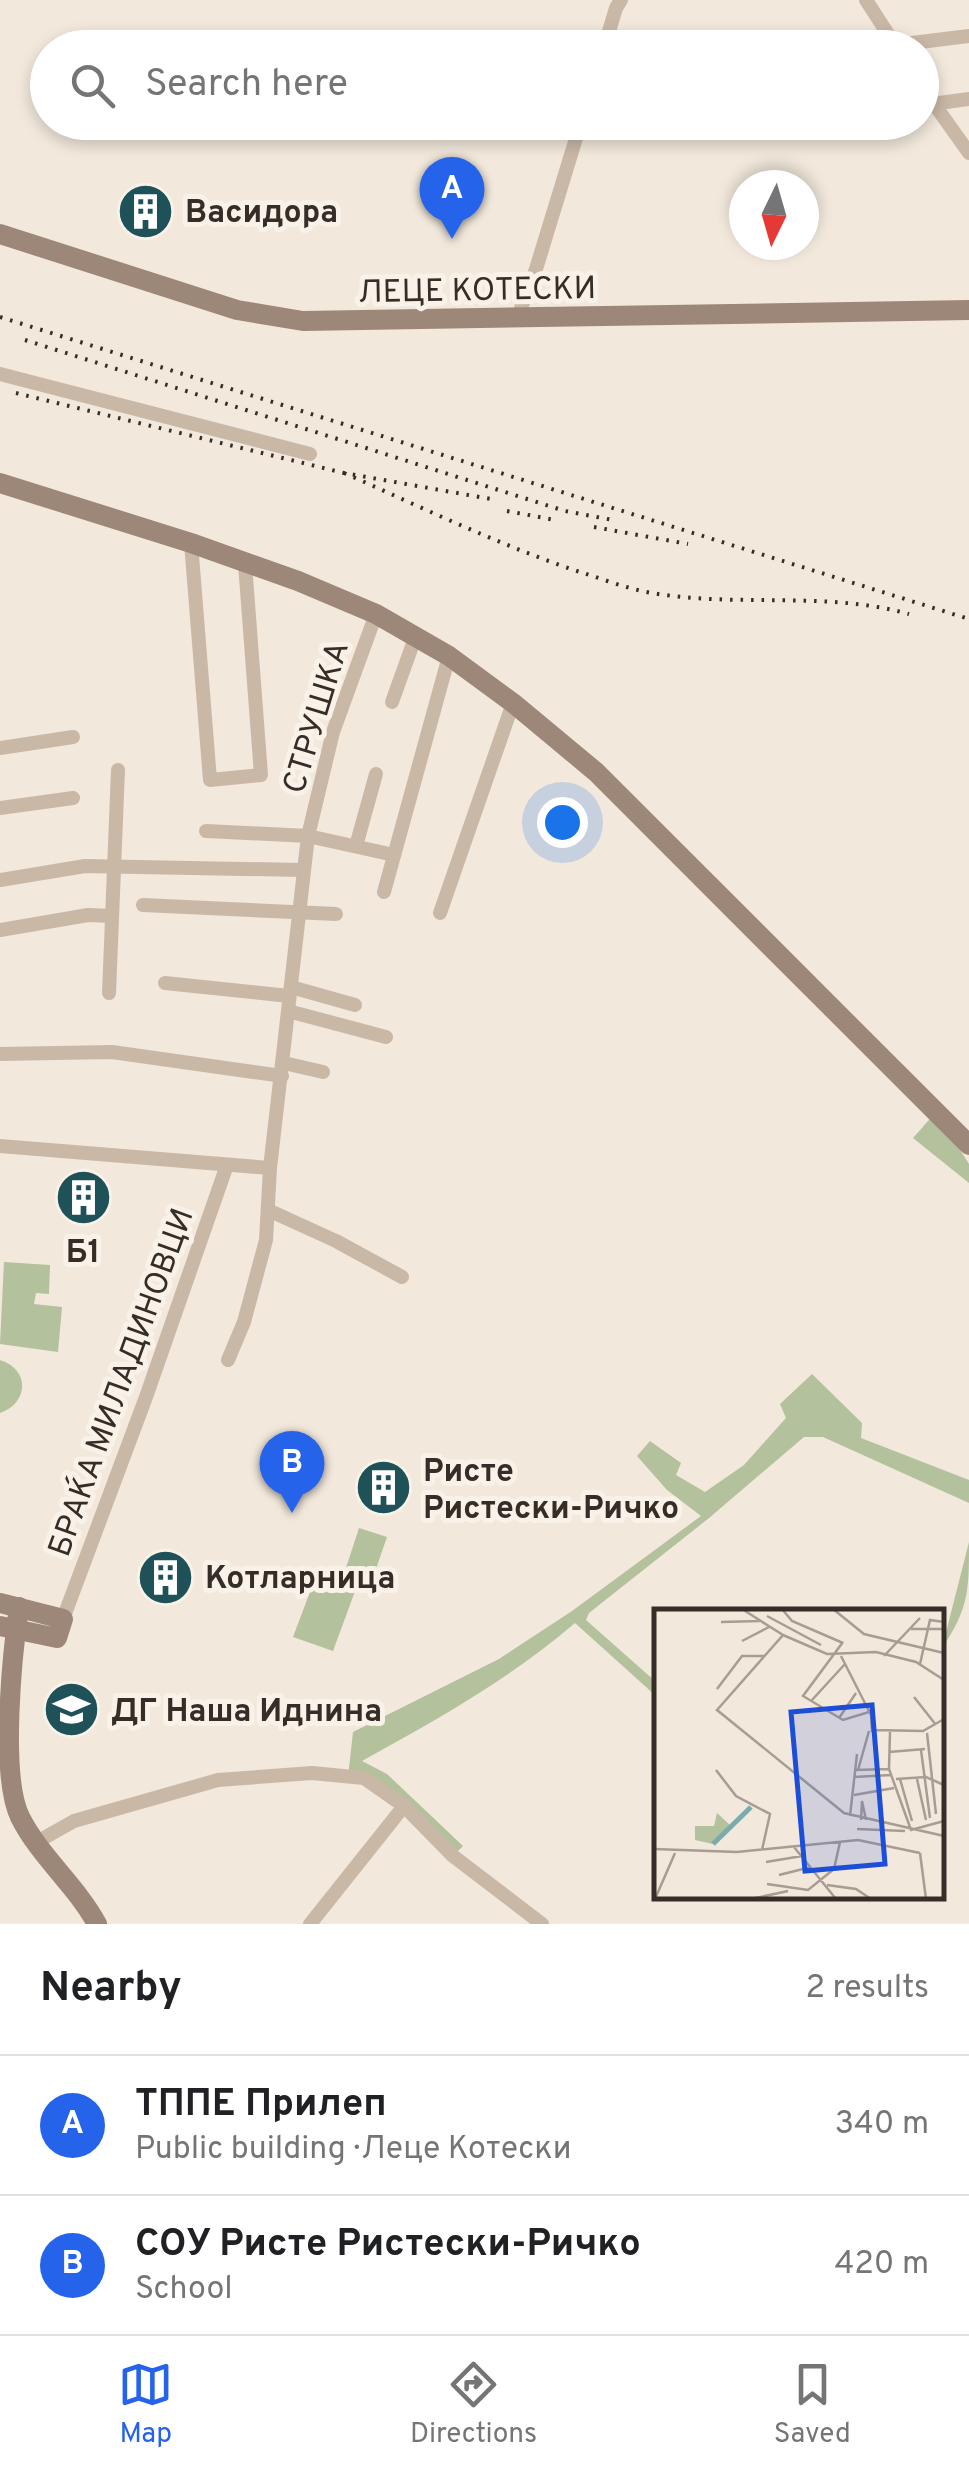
<!DOCTYPE html>
<html lang="en">
<head>
<meta charset="utf-8">
<style>
  :root { --surface:#fff; --page:#f6f6f6; --text:#202124; --muted:#757577; --line:#e0e0e0; --accent:#2563eb }
  body { margin:0; font-family:Overpass,sans-serif; background:var(--page); color:var(--text) }
  .compass { position:absolute; left:729px; top:170px; width:90px; height:90px; border-radius:50%; background:var(--surface); box-shadow:0 5px 15px #0003; rotate:185deg }
  .you { position:absolute; left:562px; top:822px; width:35px; height:35px; margin:-25px; border:8px solid #fff; border-radius:50%; background:#1a73e8; box-shadow:0 0 0 15px #1a73e833 }
  .badge { display:grid; place-items:center; width:65px; height:65px; border-radius:50%; background:var(--accent); color:#fff; font-size:32px; font-weight:700 }
  .pin { position:absolute; translate:-50% -82px; filter:drop-shadow(0 2px 5px #0008) }
  .pin::after { content:''; position:absolute; top:52px; width:35px; height:30px; background:inherit; clip-path:polygon(0 0,100% 0,50% 100%) }
  .list { margin:0; padding:0; list-style:none }
  h2 { display:flex; justify-content:space-between; align-items:center; height:130px; margin:0; padding:0 40px; font-size:42px }
  h2 small { font-size:32px; font-weight:400; color:var(--muted) }
  .list li { display:grid; grid-template-columns:65px 1fr auto; gap:30px; align-items:center; box-sizing:border-box; height:140px; padding:0 40px; border-top:2px solid var(--line) }
  .list b { display:block; font-size:38px; white-space:nowrap }
  .list p { margin:0; font-size:32px; white-space:nowrap; color:var(--muted) }
  .list em { font-size:32px; font-style:normal; color:var(--muted) }
  .icon { flex:none; width:55px; height:55px; fill:none; stroke:currentColor; stroke-width:2; stroke-linecap:round; stroke-linejoin:round }
  .map { position:relative; flex:none; width:969px; height:1924px; overflow:hidden }
  .search { position:absolute; background:var(--surface); box-shadow:0 5px 15px #0003; left:30px; right:30px; top:30px; height:110px; display:flex; align-items:center; gap:25px; box-sizing:border-box; padding:0 35px; border-radius:55px; color:var(--muted); font-size:38px }
  .sheet { height:410px; background:var(--surface) }
  nav { display:flex; justify-content:space-around; align-items:center; box-sizing:border-box; height:140px; border-top:2px solid var(--line); background:var(--surface); font-size:28px; color:var(--muted) }
  nav a { display:grid; justify-items:center; gap:5px }
  nav .on { color:var(--accent) }
  .map>svg:first-child { display:block }
  .green { fill:#b3c19c }
  .lines { fill:none; stroke-linecap:round; stroke-linejoin:round }
  .street { stroke:#cab8a7; stroke-width:14 }
  .secondary { stroke:#9d8779; stroke-width:20 }
  .rail { stroke:#362d28; stroke-width:4; stroke-dasharray:2.5 8; stroke-linecap:butt }
  .labels { text-anchor:middle; stroke-width:10; stroke-linejoin:round; paint-order:stroke }
  .poi-label { font-size:32px; font-weight:bold; fill:#362d28; stroke:#f9f2e8; text-anchor:start }
  .street-label { font-size:32px; fill:#362d28; stroke:#f9f2e8 }
  .inset-river { fill:none; stroke:#7babaf; stroke-width:5 }
  .inset-road { fill:none; stroke:#a79d94; stroke-width:2.5 }
  .view { fill:#1d4ed8; fill-opacity:0.15; stroke:#1d4ed8; stroke-width:5 }
  .inset-edge { fill:none; stroke:#362d28; stroke-width:5 }
</style>
</head>
<body>
<div class="map">
<svg width="969" height="1924" viewBox="0 0 969 1924">
  <rect width="100%" height="100%" fill="#f2e8dc"/>
  <!-- green -->
  <g class="green">
    <path d="M936,1112L969,1164V1183L913,1138Z"/>
    <path d="M4,1262L50,1265L49,1294L36,1293L34,1304L62,1307L58,1352L0,1344Z"/>
    <path d="M0,1360C30,1369 29,1403 0,1413Z"/>
    <path d="M812,1374L862,1423L861,1438L969,1480V1503L823,1437H804L709,1518L589,1613L586,1620L656,1682V1696L575,1623C510,1679 436,1720 362,1761L387,1774L463,1846L453,1856L404,1806L348,1777L353,1732L499,1659L572,1611L701,1516L667,1490L637,1456L650,1441L681,1463L676,1475L705,1492L744,1465L786,1418L780,1404Z"/>
    <path d="M359,1528L387,1537L371,1583L344,1574Z"/>
    <path d="M969,1542C969,1590 969,1608 942,1648Z"/>
    <path d="M319,1568L358,1583L333,1651L293,1637Z"/>
  </g>
  <g class="lines">
    <!-- street -->
    <g class="street">
      <path d="M866,0L897,48"/>
      <path d="M896,45L969,36"/>
      <path d="M604,48L616,8L621,0"/>
      <path d="M922,87L969,153"/>
      <path d="M932,104L969,99"/>
      <path d="M518,316L536,269L581,122"/>
      <path d="M0,374L310,454"/>
      <path d="M191,543L210,780L261,775L245,564"/>
      <path d="M392,702L416,635"/>
      <path d="M0,748L73,737"/>
      <path d="M0,808L73,798"/>
      <path d="M206,831L308,836L394,855"/>
      <path d="M356,846L376,774"/>
      <path d="M0,880L85,866L302,870"/>
      <path d="M384,892L449,656"/>
      <path d="M143,905L336,914"/>
      <path d="M440,913L513,703"/>
      <path d="M0,930L88,915L112,916"/>
      <path d="M165,983L289,996"/>
      <path d="M291,987L355,1005"/>
      <path d="M109,993L118,770"/>
      <path d="M288,1011L386,1037"/>
      <path d="M0,1054L112,1052L282,1076"/>
      <path d="M284,1063L323,1072"/>
      <path d="M0,1146L270,1168"/>
      <path d="M268,1210L336,1241L402,1277"/>
      <path d="M228,1360L244,1322L266,1240L270,1168L308,836L333,732L376,614"/>
      <path d="M63,1619L146,1397L227,1165"/>
      <path d="M35,1843L74,1821L218,1780L312,1773L364,1778L404,1806L453,1856L542,1924"/>
      <path d="M310,1924L404,1806"/>
    </g>
    <!-- secondary -->
    <g class="secondary">
      <path d="M0,234L237,310L303,321L969,310"/>
      <path d="M0,483L191,543L298,581L376,614L449,656L513,703L596,772L969,1145"/>
      <path d="M0,1603L63,1619L57,1638L0,1626"/>
      <path d="M19,1607C12,1655 0,1776 20,1817C40,1857 76,1885 97,1924"/>
    </g>
    <!-- rail -->
    <g class="rail">
      <path d="M0,317L969,619"/>
      <path d="M25,340L565,511L613,520"/>
      <path d="M16,393L344,473L491,499"/>
      <path d="M344,473C421,507 497,544 577,571C603,579 630,590 658,594C742,607 826,591 909,614"/>
      <path d="M507,511L555,520"/>
      <path d="M594,527L688,544"/>
    </g>
  </g>
  <!-- icons -->
  <defs>
    <symbol id="building-disc" viewBox="-11 -11 22 22"><circle r="9.5" fill="#1e5258" stroke="#f9f2e8"/><path d="M-4-6H4V6H1V3H-1V6H-4ZM-2.5-4.3h1.7v1.8h-1.7ZM.8-4.3h1.7v1.8H.8ZM-2.5-1h1.7V.8h-1.7ZM.8-1h1.7V.8H.8Z" fill="#fff"/></symbol>
    <symbol id="school-disc" viewBox="-11 -11 22 22"><circle r="9.5" fill="#1e5258" stroke="#f9f2e8"/><path d="M0-5L7-2L0 1L-7-2ZM-4 1L0 2.5L4 1V4Q0 6-4 4Z" fill="#fff"/></symbol>
  </defs>
  <g fill-rule="evenodd">
    <use href="#building-disc" x="114" y="180" width="63" height="63"/>
    <use href="#building-disc" x="52" y="1166" width="63" height="63"/>
    <use href="#building-disc" x="352" y="1456" width="63" height="63"/>
    <use href="#building-disc" x="134" y="1546" width="63" height="63"/>
    <use href="#school-disc" x="40" y="1678" width="63" height="63"/>
  </g>
  <g class="labels">
    <!-- poi labels -->
    <g class="poi-label">
      <text x="185" y="222">Васидора</text>
      <text x="83" y="1262" text-anchor="middle">Б1</text>
      <text x="423" y="1481">Ристе<tspan x="423" dy="37">Ристески-Ричко</tspan></text>
      <text x="205" y="1588">Котларница</text>
      <text x="111" y="1721">ДГ Наша Иднина</text>
    </g>
    <!-- street labels -->
    <g class="street-label">
      <text transform="translate(477 289) rotate(-1)" y="11">ЛЕЦЕ КОТЕСКИ</text>
      <text transform="translate(315 717) rotate(-73)" y="11">СТРУШКА</text>
      <text transform="translate(120 1382) rotate(-70)" y="11">БРАЌА МИЛАДИНОВЦИ</text>
    </g>
  </g>
  <!-- overview -->
  <g transform="translate(654 1609)">
    <rect width="290" height="290" fill="#f2e8dc"/>
    <path d="M63,204L77,217L59,235L41,231V217H60Z" fill="#b3c19c"/>
    <path class="inset-river" d="M59,235L97,198"/>
    <path class="inset-road" d="M88,0L129,26L63,101L190,204L290,227M128,0L138,12L189,34M179,0L210,25L290,44M113,7L167,36M67,13L106,12M257,20H290M129,26L173,45L222,43L262,53L290,71M88,32L115,18M189,33L149,87L189,111L215,103M187,47L217,106L218,123M230,47L266,9M266,55L276,11L290,13M63,80L88,47H110M260,88L282,116M158,91L191,55M185,109L202,84M218,121L269,122L290,110M236,123L235,160L257,221L290,212M273,124L282,205M267,141L276,209M235,143L271,140M62,161L82,187L116,205L108,241M201,161L235,160M204,161L215,122M200,168L237,166M242,170L272,168L290,176M246,170L258,212M263,170L272,211M200,186L240,179M196,207L203,145M207,211L208,192L212,211M203,220L251,222M140,238L182,290M0,240L83,243L204,231L266,244M266,244L272,290M112,253L148,247M125,266L157,258M113,275L154,281L180,260L186,233M173,276L202,280L217,290M1,290L21,244M97,290L134,282"/>
    <path class="view" d="M218,96L231,255L151,262L137,103Z"/>
    <rect width="290" height="290" class="inset-edge"/>
  </g>
</svg>
<svg class="compass" viewBox="-18 -18 36 36"><path d="M0-13l5 13h-10z" fill="#e53935"/><path d="M0 13l5-13h-10z" fill="#757577"/></svg>
<div class="you"></div>
<div class="pin badge" style="left:452px;top:239px">A</div>
<div class="pin badge" style="left:292px;top:1513px">B</div>
<div class="search"><svg class="icon" aria-label="search" viewBox="0 0 24 24"><circle cx="10" cy="10" r="6"/><path d="M15 15l6 6"/></svg>Search here</div>
</div>
<section class="sheet">
<h2>Nearby<small>2 results</small></h2>
<ul class="list">
<li><span class="badge">A</span><div><b>ТППЕ Прилеп</b><p>Public building · Леце Котески</p></div><em>340 m</em></li>
<li><span class="badge">B</span><div><b>СОУ Ристе Ристески-Ричко</b><p>School</p></div><em>420 m</em></li>
</ul>
</section>
<nav>
<a class="on"><svg class="icon" aria-label="map" viewBox="0 0 24 24"><path d="M3 6l6-2 6 2 6-2v14l-6 2-6-2-6 2zM9 4v14M15 6v14"/></svg>Map</a>
<a><svg class="icon" aria-label="directions" viewBox="0 0 24 24"><path d="M12 3l9 9-9 9-9-9zM9 14v-3h6M13 9l2 2-2 2"/></svg>Directions</a>
<a><svg class="icon" aria-label="saved" viewBox="0 0 24 24"><path d="M7 4h10v16l-5-4-5 4z"/></svg>Saved</a>
</nav>
</body>
</html>
